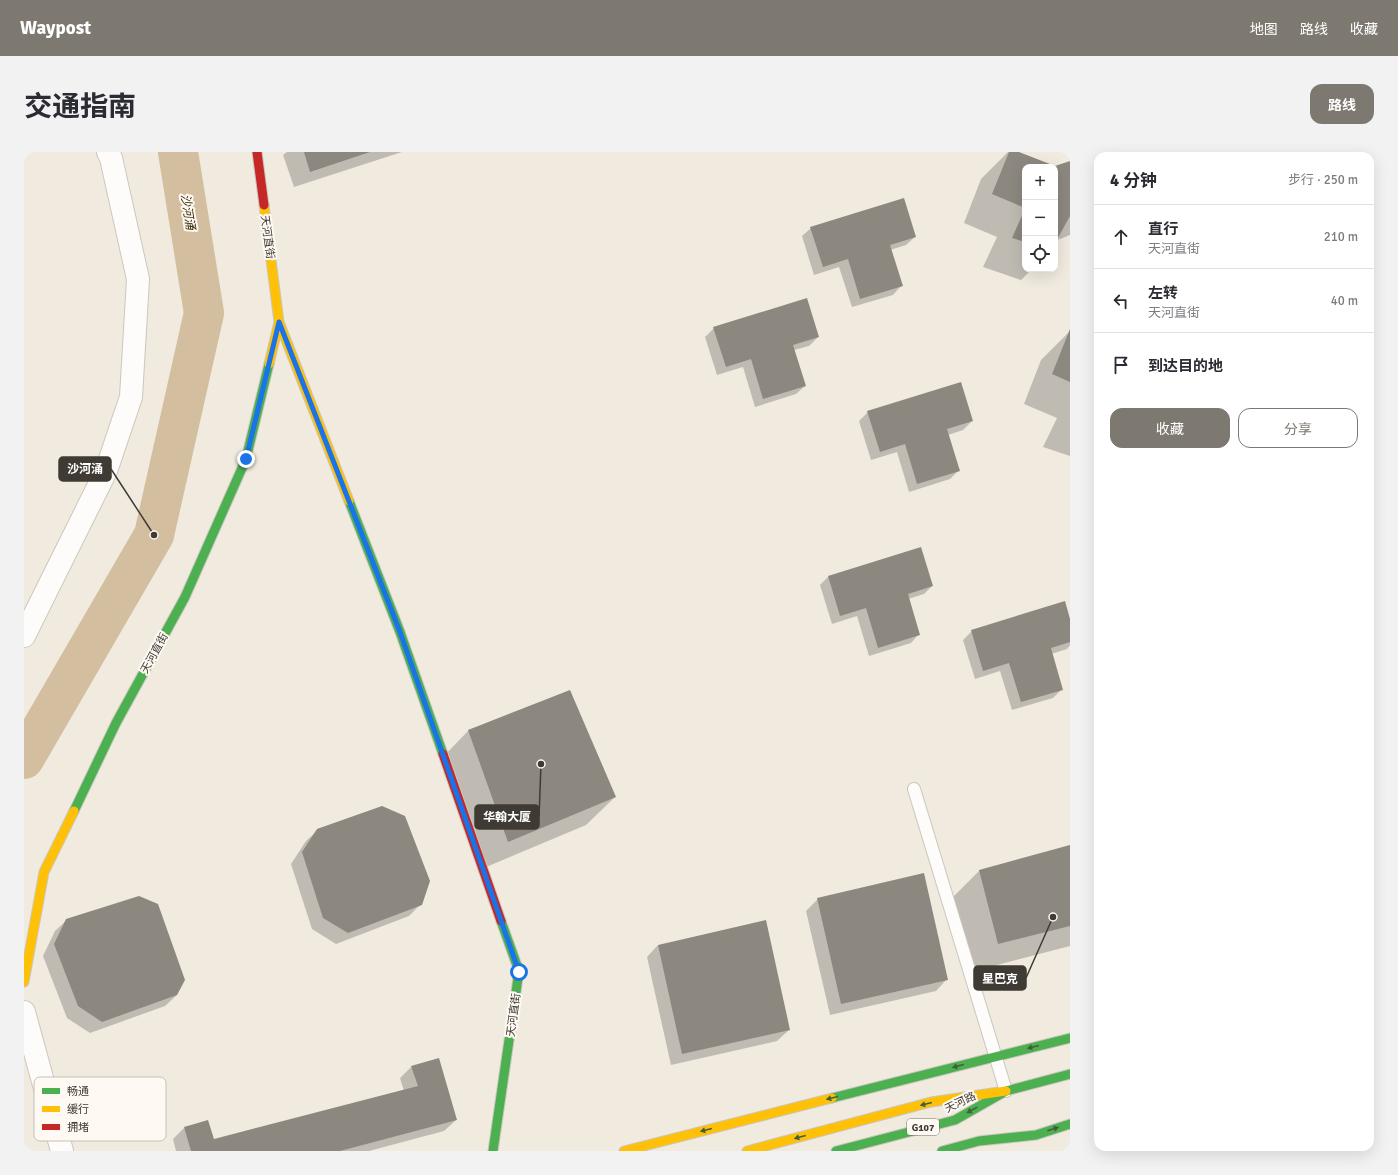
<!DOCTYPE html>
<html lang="zh">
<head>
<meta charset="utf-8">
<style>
  :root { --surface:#fff; --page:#f2f2f3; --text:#2b2b33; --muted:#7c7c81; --line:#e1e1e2; --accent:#7d7870 }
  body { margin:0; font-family:Signika,"Noto Sans SC",sans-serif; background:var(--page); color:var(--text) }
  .controls { position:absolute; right:12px; top:12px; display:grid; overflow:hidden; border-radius:8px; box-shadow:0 4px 16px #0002 }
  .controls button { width:36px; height:36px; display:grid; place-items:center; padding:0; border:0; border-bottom:1px solid var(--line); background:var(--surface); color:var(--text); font:20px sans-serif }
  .stop { position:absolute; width:12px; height:12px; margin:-9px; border:3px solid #1a73e8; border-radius:50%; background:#fff }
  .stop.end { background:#1a73e8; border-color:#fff; box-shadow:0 1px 4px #0008 }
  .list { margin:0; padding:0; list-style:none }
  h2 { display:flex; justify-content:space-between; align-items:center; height:52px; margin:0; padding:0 16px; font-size:17px }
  h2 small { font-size:13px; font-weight:400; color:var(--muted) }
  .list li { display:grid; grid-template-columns:26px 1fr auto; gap:12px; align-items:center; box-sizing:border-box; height:64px; padding:0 16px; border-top:1px solid var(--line) }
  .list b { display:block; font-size:15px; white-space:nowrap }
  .list p { margin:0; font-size:13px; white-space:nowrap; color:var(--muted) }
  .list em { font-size:13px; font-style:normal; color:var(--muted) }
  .actions { display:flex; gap:8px; padding:12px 16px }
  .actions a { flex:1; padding:9px 0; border:1px solid var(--accent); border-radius:12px; text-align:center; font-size:14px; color:var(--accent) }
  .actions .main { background:var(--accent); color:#fff }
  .icon { flex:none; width:22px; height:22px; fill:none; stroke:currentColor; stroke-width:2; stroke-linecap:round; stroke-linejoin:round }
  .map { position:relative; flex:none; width:1046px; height:999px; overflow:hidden; border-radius:12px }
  header { display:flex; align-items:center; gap:24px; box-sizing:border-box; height:56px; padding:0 20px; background:var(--accent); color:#fff }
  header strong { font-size:19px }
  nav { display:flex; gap:22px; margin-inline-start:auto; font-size:14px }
  .intro { display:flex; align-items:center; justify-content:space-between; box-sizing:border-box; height:96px; padding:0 24px }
  h1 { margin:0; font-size:28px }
  .button { padding:10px 18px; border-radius:12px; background:var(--accent); color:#fff; font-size:14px; font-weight:700 }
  main { display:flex; gap:24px; padding:0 24px }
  aside { flex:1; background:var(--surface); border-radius:12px; box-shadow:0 4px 16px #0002 }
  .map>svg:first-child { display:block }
  .shadow { fill:#0003 }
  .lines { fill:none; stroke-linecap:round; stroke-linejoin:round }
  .river { stroke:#d3bf9f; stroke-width:40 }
  .building { fill:#8c877f }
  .lane-casing { stroke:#cbc7be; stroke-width:14 }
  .street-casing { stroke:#cbc7be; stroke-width:24 }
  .fast-casing { stroke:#cbc7be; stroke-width:11 }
  .slow-casing { stroke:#cbc7be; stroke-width:11 }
  .jam-casing { stroke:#cbc7be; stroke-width:11 }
  .lane { stroke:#fdfcfa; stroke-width:12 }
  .street { stroke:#fdfcfa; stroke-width:22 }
  .fast { stroke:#4caf50; stroke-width:9 }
  .slow { stroke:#ffc107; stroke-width:9 }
  .jam { stroke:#c62828; stroke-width:9 }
  .oneway { fill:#435e3c }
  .route { stroke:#1a73e8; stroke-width:5 }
  .labels { text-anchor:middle; stroke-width:4; stroke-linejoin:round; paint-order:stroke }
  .shield { fill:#fef9f2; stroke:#78746d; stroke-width:1 }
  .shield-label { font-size:10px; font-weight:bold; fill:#3f3b34 }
  .street-label { font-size:11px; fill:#3f3b34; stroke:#fef9f2 }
  .water-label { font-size:12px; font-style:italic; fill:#392704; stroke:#fef9f2 }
  .key { fill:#fef9f2; stroke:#c5c0b9; stroke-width:1 }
  .key-label { font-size:11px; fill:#3f3b34 }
  .leader { fill:none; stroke:#3f3b34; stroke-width:1.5 }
  .callout-dot { fill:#3f3b34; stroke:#fef9f2; stroke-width:1.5 }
  .callout { fill:#3f3b34; stroke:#3f3b34; stroke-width:1.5 }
  .callout-label { font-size:12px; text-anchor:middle; font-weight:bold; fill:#fff }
</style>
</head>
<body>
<header>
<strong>Waypost</strong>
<nav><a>地图</a><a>路线</a><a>收藏</a></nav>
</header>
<div class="intro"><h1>交通指南</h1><a class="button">路线</a></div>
<main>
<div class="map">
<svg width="1046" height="999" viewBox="0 0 1046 999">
  <rect width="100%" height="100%" fill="#f0eadf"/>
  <!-- shadow -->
  <g class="shadow">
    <path d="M263,0H378L270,35L259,3Z"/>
    <path d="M984,0H992L1031,15H1001V117H1008L997,128L959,115L973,85L940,71L957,27Z"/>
    <path d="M1046,10V83L1031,89V15Z"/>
    <path d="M787,76L891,85L882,93L866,98L877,134L869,143L828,155L815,115L790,123L778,84Z"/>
    <path d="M690,176L794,185L785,194L770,198L781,234L772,242L731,255L719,215L693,223L681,185Z"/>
    <path d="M1046,179V304L1019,295L1033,266L1000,252L1017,208Z"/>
    <path d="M844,260L948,269L939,278L924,283L935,318L926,327L885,340L873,300L847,308L835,269Z"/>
    <path d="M804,425L908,434L900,442L884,447L895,482L887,491L845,504L833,464L808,472L796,433Z"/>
    <path d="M1046,470V493L1043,497L1027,502L1038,537L1029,546L988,558L976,519L951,527L939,488L948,479Z"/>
    <path d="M545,539L591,645L562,673L455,718L416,608L444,579Z"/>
    <path d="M294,678L397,752L385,764L312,792L288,777L267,712L282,689Z"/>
    <path d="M1046,694V794L946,820L927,747L955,719Z"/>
    <path d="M794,747L923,827L912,839L806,863L782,759Z"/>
    <path d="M43,768L153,843L141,854L66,881L43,866L19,804L31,779Z"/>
    <path d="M634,793L765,878L753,889L647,913L623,805Z"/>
    <path d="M387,915L432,968L420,979L345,999H152L149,987L160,976L190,989L380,939L376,926Z"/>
  </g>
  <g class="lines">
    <!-- river -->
    <path class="river" d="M0,607L130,383L180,161L154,0"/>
  </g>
  <!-- building -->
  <g class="building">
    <path d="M280,0H346L286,20Z"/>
    <path d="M985,0H995L1031,14L1046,9V64L1031,91V15H1001V56L968,42Z"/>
    <path d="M880,46L892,85L866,93L879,134L836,147L824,107L799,115L786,75Z"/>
    <path d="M1001,57V90L988,86Z"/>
    <path d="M783,146L795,185L769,193L782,234L739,247L727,207L702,215L689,175Z"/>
    <path d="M1046,177V230L1028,222Z"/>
    <path d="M937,230L949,269L923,277L936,319L893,332L881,292L856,300L843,259Z"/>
    <path d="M897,395L909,434L884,442L896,483L854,496L842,456L816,464L804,424Z"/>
    <path d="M1041,449L1046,467V490L1027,496L1039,538L997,550L985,511L959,519L947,478Z"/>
    <path d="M546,538L592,645L484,690L444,578Z"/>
    <path d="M358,654L381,664L406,729L398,753L324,781L299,766L278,700L293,677Z"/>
    <path d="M1046,693V774L974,792L955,718Z"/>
    <path d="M900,721L924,828L817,852L793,746Z"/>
    <path d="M115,744L134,752L161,828L153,843L78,870L54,854L30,792L42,767Z"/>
    <path d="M742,768L766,878L658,902L634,793Z"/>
    <path d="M415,906L433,968L316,999H167L160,975L184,968L190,987L394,934L387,914Z"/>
  </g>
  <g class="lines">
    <defs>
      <path id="lane" d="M890,637L982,939"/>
      <g id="street">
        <path d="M0,484L82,319L107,245L114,127L87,6L84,0"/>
        <path d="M0,860L38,999"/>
      </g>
      <g id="fast">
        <path d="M325,349L376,480L419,602"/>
        <path d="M50,659L92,571L161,445L222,307L245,212"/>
        <path d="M808,946L1046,886"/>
        <path d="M469,999L495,819L477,769"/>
        <path d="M812,999L931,968L982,939L1046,922"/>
        <path d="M918,999L955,989L1012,983L1046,972"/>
      </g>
      <g id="slow">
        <path d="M240,53L255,170L245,212"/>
        <path d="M255,170L325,349"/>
        <path d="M0,830L20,720L50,659"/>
        <path d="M600,999L808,946"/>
        <path d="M723,999L907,950L982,939"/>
      </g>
      <g id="jam">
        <path d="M233,0L240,53"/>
        <path d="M419,602L477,769"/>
      </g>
    </defs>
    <!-- lane casing -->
    <use href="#lane" class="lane-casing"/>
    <!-- street casing -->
    <use href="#street" class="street-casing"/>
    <!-- fast casing -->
    <use href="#fast" class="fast-casing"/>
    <!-- slow casing -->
    <use href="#slow" class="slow-casing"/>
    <!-- jam casing -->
    <use href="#jam" class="jam-casing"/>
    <!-- lane -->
    <use href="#lane" class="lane"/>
    <!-- street -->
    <use href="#street" class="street"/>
    <!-- fast -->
    <use href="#fast" class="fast"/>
    <!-- slow -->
    <use href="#slow" class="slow"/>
    <!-- jam -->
    <use href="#jam" class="jam"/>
  </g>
  <!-- one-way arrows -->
  <defs><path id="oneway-solid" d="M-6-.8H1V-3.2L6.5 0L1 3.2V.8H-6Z"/></defs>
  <g class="oneway">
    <use href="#oneway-solid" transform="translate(1009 895) rotate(166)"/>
    <use href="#oneway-solid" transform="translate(934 914) rotate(165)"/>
    <use href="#oneway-solid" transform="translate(808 946) rotate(166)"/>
    <use href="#oneway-solid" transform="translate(902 952) rotate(166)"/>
    <use href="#oneway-solid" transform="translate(948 958) rotate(151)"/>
    <use href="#oneway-solid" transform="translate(1029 977) rotate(-17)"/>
    <use href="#oneway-solid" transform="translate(682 978) rotate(166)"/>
    <use href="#oneway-solid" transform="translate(776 985) rotate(165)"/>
  </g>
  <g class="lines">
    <!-- route -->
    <path class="route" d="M222,307L255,170L376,480L495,820"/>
  </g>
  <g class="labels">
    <!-- shield labels -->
    <rect class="shield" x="883" y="967" width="32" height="16" rx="3"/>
    <g class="shield-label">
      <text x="899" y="979">G107</text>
    </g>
    <!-- street labels -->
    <g class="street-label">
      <text transform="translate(244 85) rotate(82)" y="4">天河直街</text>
      <text transform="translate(130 501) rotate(-61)" y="4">天河直街</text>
      <text transform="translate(489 863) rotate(-82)" y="4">天河直街</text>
      <text transform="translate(936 950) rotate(-26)" y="4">天河路</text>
    </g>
    <!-- water labels -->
    <g class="water-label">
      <text transform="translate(164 60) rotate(81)" y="4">沙河涌</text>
    </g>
  </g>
  <!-- legend -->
  <rect x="10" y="925" width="132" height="64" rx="6" class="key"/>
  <rect x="18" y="936" width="18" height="6" fill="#4caf50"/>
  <rect x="18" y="954" width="18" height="6" fill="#ffc107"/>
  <rect x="18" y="972" width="18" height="6" fill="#c62828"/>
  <g class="key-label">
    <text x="43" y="943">畅通</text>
    <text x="43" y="961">缓行</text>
    <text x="43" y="979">拥堵</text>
  </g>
  <!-- callouts -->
  <path class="leader" d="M130 383L87 317M517 612L515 665M1029 765L1002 826"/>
  <g class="callout-dot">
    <circle cx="130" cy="383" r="4"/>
    <circle cx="517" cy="612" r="4"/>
    <circle cx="1029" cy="765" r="4"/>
  </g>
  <g class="callout">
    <rect x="35" y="305" width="52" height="24" rx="4"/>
    <rect x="451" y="653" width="64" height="24" rx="4"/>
    <rect x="950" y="814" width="52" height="24" rx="4"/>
  </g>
  <g class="callout-label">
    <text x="61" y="321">沙河涌</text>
    <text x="483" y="669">华翰大厦</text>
    <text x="976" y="831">星巴克</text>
  </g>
</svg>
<div class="controls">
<button>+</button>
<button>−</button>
<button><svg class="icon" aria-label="locate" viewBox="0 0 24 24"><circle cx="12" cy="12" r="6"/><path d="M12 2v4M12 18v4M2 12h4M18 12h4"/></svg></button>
</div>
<div class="stop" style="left:495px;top:820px"></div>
<div class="stop end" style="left:222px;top:307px"></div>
</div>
<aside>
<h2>4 分钟<small>步行 · 250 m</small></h2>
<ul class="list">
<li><svg class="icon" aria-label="ahead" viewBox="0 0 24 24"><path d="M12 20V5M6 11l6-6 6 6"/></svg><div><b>直行</b><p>天河直街</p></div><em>210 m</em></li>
<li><svg class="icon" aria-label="left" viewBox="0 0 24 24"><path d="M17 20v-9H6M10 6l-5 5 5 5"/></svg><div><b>左转</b><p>天河直街</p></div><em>40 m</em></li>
<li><svg class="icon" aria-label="arrive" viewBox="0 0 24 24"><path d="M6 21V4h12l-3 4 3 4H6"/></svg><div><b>到达目的地</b></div></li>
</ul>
<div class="actions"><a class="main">收藏</a><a>分享</a></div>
</aside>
</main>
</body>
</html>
